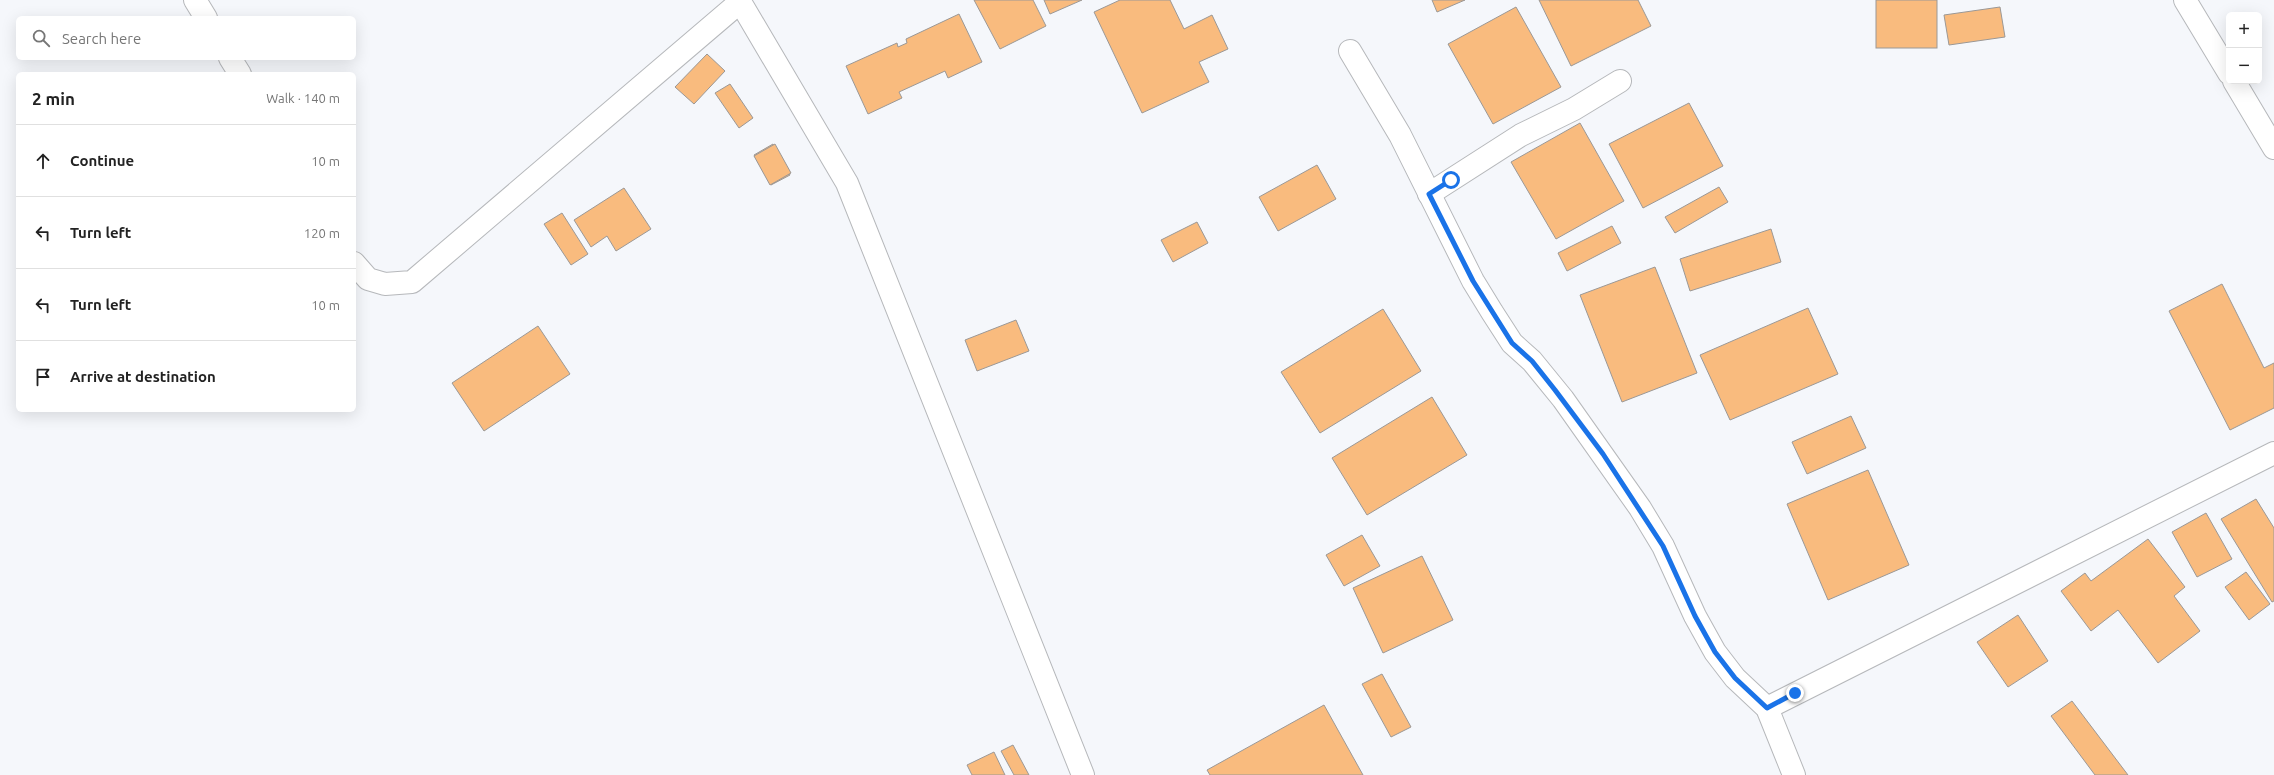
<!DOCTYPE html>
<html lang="en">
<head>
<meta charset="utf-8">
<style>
  :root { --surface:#fff; --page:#f2f2f2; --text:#222; --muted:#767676; --line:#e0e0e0 }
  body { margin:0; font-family:Ubuntu,sans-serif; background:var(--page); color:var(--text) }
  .controls { position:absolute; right:12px; top:12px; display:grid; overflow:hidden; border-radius:6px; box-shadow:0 4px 16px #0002 }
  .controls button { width:36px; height:36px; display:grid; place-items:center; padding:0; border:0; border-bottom:1px solid var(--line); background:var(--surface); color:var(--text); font:20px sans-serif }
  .stop { position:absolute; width:12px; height:12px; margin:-9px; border:3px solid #1a73e8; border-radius:50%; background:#fff }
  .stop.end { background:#1a73e8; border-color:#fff; box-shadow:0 1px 4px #0008 }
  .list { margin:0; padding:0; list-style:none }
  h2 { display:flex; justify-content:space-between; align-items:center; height:52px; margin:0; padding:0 16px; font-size:17px }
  h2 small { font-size:13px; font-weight:400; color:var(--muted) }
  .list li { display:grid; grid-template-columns:26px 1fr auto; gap:12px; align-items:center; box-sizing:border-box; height:72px; padding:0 16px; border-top:1px solid var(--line) }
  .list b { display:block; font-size:15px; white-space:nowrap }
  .list em { font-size:13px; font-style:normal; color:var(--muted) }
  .icon { flex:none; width:22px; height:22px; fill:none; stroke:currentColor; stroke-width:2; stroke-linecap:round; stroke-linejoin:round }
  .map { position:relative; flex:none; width:2274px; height:775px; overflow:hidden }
  .search { position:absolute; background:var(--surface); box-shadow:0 4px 16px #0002; left:16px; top:16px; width:340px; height:44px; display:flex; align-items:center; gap:10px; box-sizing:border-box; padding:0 14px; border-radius:6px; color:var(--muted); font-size:15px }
  .panel { position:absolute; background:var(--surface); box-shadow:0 4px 16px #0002; left:16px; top:72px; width:340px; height:340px; border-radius:6px }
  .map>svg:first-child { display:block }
  .building { fill:#f9bb7e; stroke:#9b9896 }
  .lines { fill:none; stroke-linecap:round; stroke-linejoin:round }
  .minor-casing { stroke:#b6b8bb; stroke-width:24 }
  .minor { stroke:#fff; stroke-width:22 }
  .route { stroke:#1a73e8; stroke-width:5 }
</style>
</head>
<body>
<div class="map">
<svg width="2274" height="775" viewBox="0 0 2274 775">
  <rect width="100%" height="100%" fill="#f5f7fb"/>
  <!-- building -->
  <g class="building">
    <path d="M974,0H1033L1046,26L1000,49Z"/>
    <path d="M1044,0H1082L1050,14Z"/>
    <path d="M1120,0H1170L1184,29L1212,15L1228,49L1199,62L1209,82L1142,113L1094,12Z"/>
    <path d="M1432,0H1465L1437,12Z"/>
    <path d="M1539,0H1638L1651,26L1571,66Z"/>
    <rect x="1876" y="0" width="61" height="48"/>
    <path d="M1516,7L1561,87L1493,124L1448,44Z"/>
    <path d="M2000,7L2005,37L1949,45L1944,15Z"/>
    <path d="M959,14L982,62L948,78L945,71L899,92L902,98L868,114L846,66L897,43L898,47L907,43L906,39Z"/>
    <path d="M707,54L725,71L694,104L675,87Z"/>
    <path d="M730,84L753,118L739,128L715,93Z"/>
    <path d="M1689,103L1723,166L1643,208L1609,144Z"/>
    <path d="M1580,123L1624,201L1556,239L1511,162Z"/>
    <path d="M773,144L790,175L771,185L754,155Z"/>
    <path d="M775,144L791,173L770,185L754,156Z"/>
    <path d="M1317,165L1336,199L1278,231L1259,197Z"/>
    <path d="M1719,187L1728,202L1675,233L1665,217Z"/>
    <path d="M624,188L651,229L616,251L607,236L591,247L574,220Z"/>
    <path d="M562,213L588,254L571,265L544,224Z"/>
    <path d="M1197,222L1208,243L1173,262L1161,240Z"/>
    <path d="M1612,226L1621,243L1567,271L1558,253Z"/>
    <path d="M1771,229L1781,262L1690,291L1680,259Z"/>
    <path d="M1655,267L1697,373L1622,402L1580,295Z"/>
    <path d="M2222,284L2264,368L2274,363V408L2230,430L2169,311Z"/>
    <path d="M1808,308L1838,374L1730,420L1700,355Z"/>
    <path d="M1383,309L1421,371L1320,433L1281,372Z"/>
    <path d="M1016,320L1029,351L977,371L965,340Z"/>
    <path d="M538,326L570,374L484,431L452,383Z"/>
    <path d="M1432,397L1467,455L1367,515L1332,458Z"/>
    <path d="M1851,416L1866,448L1807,474L1792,442Z"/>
    <path d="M1868,470L1909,565L1828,600L1787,504Z"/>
    <path d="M2256,499L2274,528V601L2272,602L2221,519Z"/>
    <path d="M2206,513L2232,559L2197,577L2172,532Z"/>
    <path d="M1362,535L1380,566L1344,586L1326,555Z"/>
    <path d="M2148,539L2185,587L2174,596L2200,631L2158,663L2118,610L2091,631L2061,591L2085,573L2091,581Z"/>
    <path d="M1422,556L1453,620L1383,653L1353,588Z"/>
    <path d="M2246,572L2270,604L2249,620L2225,587Z"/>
    <path d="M2018,615L2048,661L2008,687L1977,642Z"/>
    <path d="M1382,674L1411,727L1391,737L1362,684Z"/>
    <path d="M2072,701L2128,775H2095L2051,716Z"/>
    <path d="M1324,705L1363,775H1210L1207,770Z"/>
    <path d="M1013,745L1029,775H1014L1001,751Z"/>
    <path d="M994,752L1005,775H972L967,765Z"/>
  </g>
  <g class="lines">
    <defs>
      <g id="minor">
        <path d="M195,0L206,18"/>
        <path d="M739,0L847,183L1083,775"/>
        <path d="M2185,0L2229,73"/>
        <path d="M1350,51L1400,135L1473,281L1492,312L1512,343L1532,361L1563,399L1640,508L1663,546L1695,616L1715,652L1735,678L1767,708L1794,775"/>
        <path d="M230,58L240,74"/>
        <path d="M2234,81L2274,148"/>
        <path d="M1429,194L1521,135L1574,109L1620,81"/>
        <path d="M354,263L368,279L385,284L412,282L740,2"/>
        <path d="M1767,708L2274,453"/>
      </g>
    </defs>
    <!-- minor casing -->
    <use href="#minor" class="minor-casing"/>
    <!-- minor -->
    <use href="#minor" class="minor"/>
  </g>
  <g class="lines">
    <!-- route -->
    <path class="route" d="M1451,180L1429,194L1473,281L1512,343L1532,361L1555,390L1603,454L1663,546L1695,616L1715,652L1735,678L1767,708L1795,693"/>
  </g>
</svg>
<div class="controls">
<button>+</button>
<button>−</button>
</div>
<div class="stop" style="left:1451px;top:180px"></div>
<div class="stop end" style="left:1795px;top:693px"></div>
<div class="search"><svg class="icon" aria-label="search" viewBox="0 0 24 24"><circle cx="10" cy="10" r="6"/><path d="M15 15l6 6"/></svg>Search here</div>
<section class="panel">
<h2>2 min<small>Walk · 140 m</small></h2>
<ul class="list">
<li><svg class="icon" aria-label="ahead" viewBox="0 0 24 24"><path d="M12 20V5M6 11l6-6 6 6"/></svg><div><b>Continue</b></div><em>10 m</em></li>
<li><svg class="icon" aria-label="left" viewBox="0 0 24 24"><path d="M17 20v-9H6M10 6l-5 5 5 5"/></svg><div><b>Turn left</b></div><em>120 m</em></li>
<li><svg class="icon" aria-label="left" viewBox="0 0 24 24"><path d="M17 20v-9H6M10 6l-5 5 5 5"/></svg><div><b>Turn left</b></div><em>10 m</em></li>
<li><svg class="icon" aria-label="arrive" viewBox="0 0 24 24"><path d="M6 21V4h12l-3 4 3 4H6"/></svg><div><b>Arrive at destination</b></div></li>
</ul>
</section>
</div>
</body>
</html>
